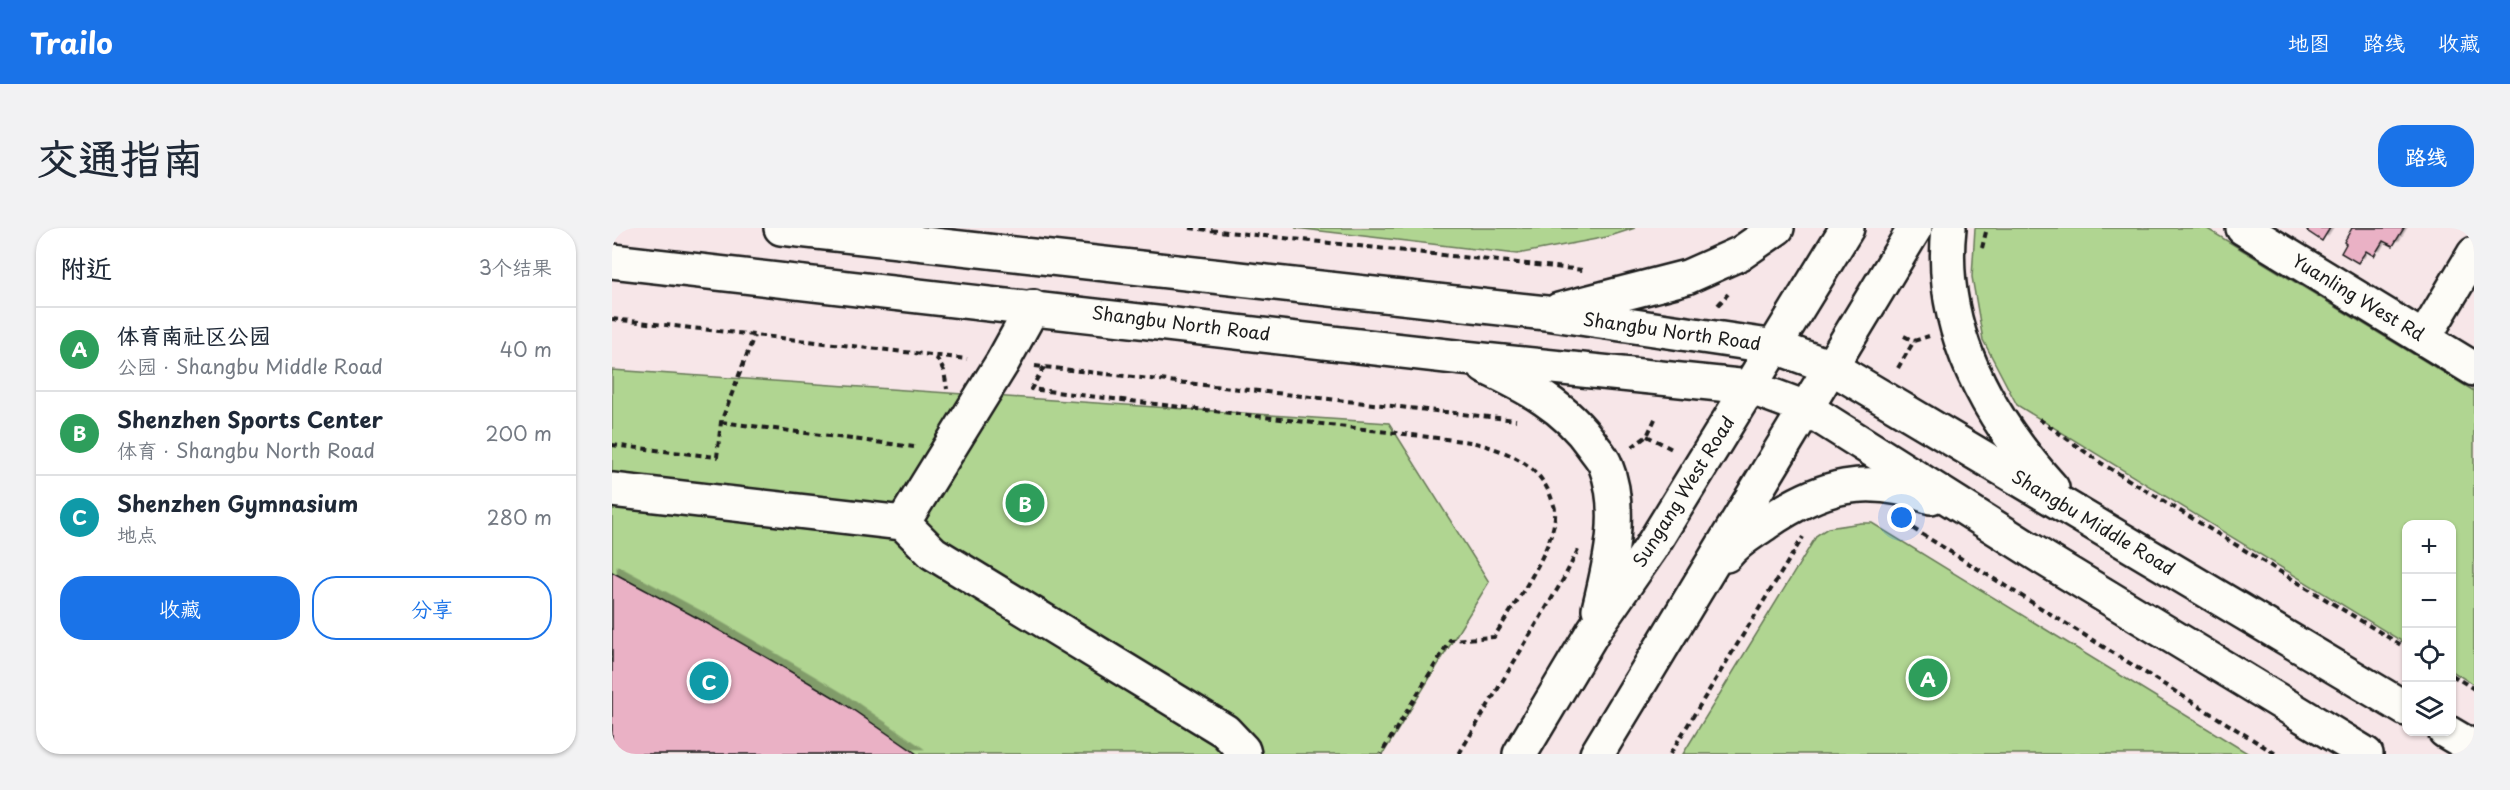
<!DOCTYPE html>
<html lang="zh">
<head>
<meta charset="utf-8">
<style>
  :root { --surface:#fff; --page:#f2f2f3; --text:#1f2937; --muted:#747a83; --line:#e0e1e3; --accent:#1a73e8 }
  body { margin:0; font-family:"Playpen Sans","LXGW WenKai TC",sans-serif; background:var(--page); color:var(--text) }
  .controls { position:absolute; right:18px; bottom:18px; display:grid; overflow:hidden; border-radius:12px; box-shadow:0 2px 4px #0004 }
  .controls button { width:54px; height:54px; display:grid; place-items:center; padding:0; border:0; border-bottom:2px solid var(--line); background:var(--surface); color:var(--text); font:30px sans-serif }
  .you { position:absolute; left:1290px; top:290px; width:21px; height:21px; margin:-15px; border:4px solid #fff; border-radius:50%; background:#1a73e8; box-shadow:0 0 0 9px #1a73e833 }
  .badge { display:grid; place-items:center; width:39px; height:39px; border-radius:50%; background:var(--accent); color:#fff; font-size:20px; font-weight:700 }
  .pin { position:absolute; translate:-50% -50%; border:3px solid #fff; box-shadow:0 2px 6px #0006 }
  .list { margin:0; padding:0; list-style:none }
  h2 { display:flex; justify-content:space-between; align-items:center; height:78px; margin:0; padding:0 24px; font-size:26px }
  h2 small { font-size:20px; font-weight:400; color:var(--muted) }
  .list li { display:grid; grid-template-columns:39px 1fr auto; gap:18px; align-items:center; box-sizing:border-box; height:84px; padding:0 24px; border-top:2px solid var(--line) }
  .list b { display:block; font-size:22px; white-space:nowrap }
  .list p { margin:0; font-size:20px; white-space:nowrap; color:var(--muted) }
  .list em { font-size:20px; font-style:normal; color:var(--muted) }
  .actions { display:flex; gap:12px; padding:18px 24px }
  .actions a { flex:1; padding:14px 0; border:2px solid var(--accent); border-radius:24px; text-align:center; font-size:21px; color:var(--accent) }
  .actions .main { background:var(--accent); color:#fff }
  .icon { flex:none; width:33px; height:33px; fill:none; stroke:currentColor; stroke-width:2; stroke-linecap:round; stroke-linejoin:round }
  .map { position:relative; flex:none; width:1862px; height:526px; overflow:hidden; border-radius:24px }
  header { display:flex; align-items:center; gap:36px; box-sizing:border-box; height:84px; padding:0 30px; background:var(--accent); color:#fff }
  header strong { font-size:28px }
  nav { display:flex; gap:33px; margin-inline-start:auto; font-size:21px }
  .intro { display:flex; align-items:center; justify-content:space-between; box-sizing:border-box; height:144px; padding:0 36px }
  h1 { margin:0; font-size:42px }
  .button { padding:15px 27px; border-radius:24px; background:var(--accent); color:#fff; font-size:21px; font-weight:700 }
  main { display:flex; gap:36px; padding:0 36px }
  aside { flex:1; background:var(--surface); border-radius:24px; box-shadow:0 2px 4px #0004 }
  .map>svg:first-child { display:block }
  .green { fill:#b0d591; stroke:#667856; stroke-width:1.5 }
  .building { fill:#eab1c5; stroke:#1c1c1c; stroke-width:1.5; filter:url(#shadow) }
  .lines { fill:none; stroke-linecap:round; stroke-linejoin:round }
  .minor-casing { stroke:#1c1c1c; stroke-width:38 }
  .major-casing { stroke:#1c1c1c; stroke-width:38 }
  .path { stroke:#1c1c1c; stroke-width:4; stroke-dasharray:6 4.5; stroke-linecap:butt }
  .minor { stroke:#fdfcf7; stroke-width:33 }
  .major { stroke:#fdfcf7; stroke-width:33 }
  .labels { text-anchor:middle; stroke-width:4.5; stroke-linejoin:round; paint-order:stroke }
  .street-label { font-size:18px; fill:#1c1c1c; stroke:#fdfcf7 }
</style>
</head>
<body>
<header>
<strong>Trailo</strong>
<nav><a>地图</a><a>路线</a><a>收藏</a></nav>
</header>
<div class="intro"><h1>交通指南</h1><a class="button">路线</a></div>
<main>
<aside>
<h2>附近<small>3个结果</small></h2>
<ul class="list">
<li><span class="badge" style="background:#2e9e5b">A</span><div><b>体育南社区公园</b><p>公园 · Shangbu Middle Road</p></div><em>40 m</em></li>
<li><span class="badge" style="background:#2e9e5b">B</span><div><b>Shenzhen Sports Center</b><p>体育 · Shangbu North Road</p></div><em>200 m</em></li>
<li><span class="badge" style="background:#0f9aa8">C</span><div><b>Shenzhen Gymnasium</b><p>地点</p></div><em>280 m</em></li>
</ul>
<div class="actions"><a class="main">收藏</a><a>分享</a></div>
</aside>
<div class="map">
<svg width="1862" height="526" viewBox="0 0 1862 526">
  <defs>
    <filter id="shadow"><feDropShadow dx="5.5" dy="-5.5" stdDeviation="0" flood-color="#0004"/></filter>
  </defs>
  <rect width="100%" height="100%" fill="#f7e6e8"/>
  <filter id="ink" filterUnits="userSpaceOnUse"><feTurbulence type="fractalNoise" baseFrequency=".0167" numOctaves="2"/><feDisplacementMap in="SourceGraphic" scale="12" xChannelSelector="R" yChannelSelector="G"/><feConvolveMatrix kernelMatrix="1 2 1 2 8 2 1 2 1" color-interpolation-filters="sRGB"/></filter>
  <g filter="url(#ink)">
    <!-- green -->
    <g class="green">
      <path d="M683,0H1023L995,9L905,26Z"/>
      <path d="M1363,0H1594L1862,163V457L1840,443V296H1794V416L1405,177L1371,112L1360,49Z"/>
      <path d="M0,142L777,195L877,354L771,526H0Z"/>
      <path d="M1249,295H1260L1637,526H1071L1205,307L1216,300Z"/>
    </g>
    <!-- building -->
    <g class="building">
      <path d="M1697,0H1718L1710,13L1695,3Z"/>
      <path d="M1740,0H1792L1781,18L1771,13L1762,28L1754,23L1746,35L1729,25L1734,16L1732,14Z"/>
      <path d="M0,344L91,393L159,432L228,473L305,526H0Z"/>
    </g>
    <g class="lines">
      <defs>
        <g id="minor">
          <path d="M1631,0L1862,141"/>
          <path d="M1812,110L1862,26"/>
          <path d="M0,262L291,295L321,325L613,503L631,522L632,526"/>
          <path d="M291,295L390,135L421,79"/>
        </g>
        <g id="major">
          <path d="M169,0L934,85L1164,119L1219,139L1794,481"/>
          <path d="M1337,0C1326,100 1375,188 1440,260"/>
          <path d="M0,33L852,130L1137,159L1194,180L1433,331L1754,526"/>
          <path d="M947,82L1075,49L1129,25L1165,0"/>
          <path d="M873,139C914,158 954,179 980,217C984,223 990,229 993,236C1012,282 998,336 987,381"/>
          <path d="M1114,327C1125,313 1140,305 1154,295C1209,257 1255,245 1319,269"/>
          <path d="M1833,503L1862,520"/>
          <path d="M908,526L982,402L1038,321L1235,0"/>
          <path d="M985,526L1303,0"/>
        </g>
      </defs>
      <!-- minor casing -->
      <use href="#minor" class="minor-casing"/>
      <!-- major casing -->
      <use href="#major" class="major-casing"/>
      <!-- path -->
      <g class="path">
        <path d="M578,0L971,42"/>
        <path d="M1370,20L1375,0"/>
        <path d="M1106,77L1116,66"/>
        <path d="M0,91L355,131"/>
        <path d="M1292,108L1302,113"/>
        <path d="M324,129L332,143L335,161"/>
        <path d="M423,138L904,192"/>
        <path d="M432,139L419,161L859,214C892,222 926,234 939,269C940,273 943,278 943,282C946,316 900,380 882,409L838,412L769,526"/>
        <path d="M1286,140L1302,113L1317,108"/>
        <path d="M1427,191L1489,235L1794,420"/>
        <path d="M109,194L302,219"/>
        <path d="M1035,208L1062,222"/>
        <path d="M0,217L105,229L109,194L142,108"/>
        <path d="M1020,219L1035,208L1044,189"/>
        <path d="M1292,295L1664,526"/>
        <path d="M1840,447L1862,461"/>
        <path d="M847,526L952,350L966,322"/>
        <path d="M1058,526L1191,309"/>
      </g>
      <!-- minor -->
      <use href="#minor" class="minor"/>
      <!-- major -->
      <use href="#major" class="major"/>
    </g>
  </g>
  <g class="labels">
    <!-- street labels -->
    <g class="street-label">
      <text transform="translate(1746 70) rotate(31)" y="6">Yuanling West Rd</text>
      <text transform="translate(569 96) rotate(7)" y="6">Shangbu North Road</text>
      <text transform="translate(1060 104) rotate(8)" y="6">Shangbu North Road</text>
      <text transform="translate(1072 264) rotate(-58)" y="6">Sungang West Road</text>
      <text transform="translate(1481 295) rotate(31)" y="6">Shangbu Middle Road</text>
    </g>
  </g>
</svg>
<div class="controls">
<button>+</button>
<button>−</button>
<button><svg class="icon" aria-label="locate" viewBox="0 0 24 24"><circle cx="12" cy="12" r="6"/><path d="M12 2v4M12 18v4M2 12h4M18 12h4"/></svg></button>
<button><svg class="icon" aria-label="layers" viewBox="0 0 24 24"><path d="M12 4l9 5-9 5-9-5zM3 14l9 5 9-5"/></svg></button>
</div>
<div class="you"></div>
<div class="pin badge" style="left:1316px;top:450px;background:#2e9e5b">A</div>
<div class="pin badge" style="left:413px;top:275px;background:#2e9e5b">B</div>
<div class="pin badge" style="left:97px;top:453px;background:#0f9aa8">C</div>
</div>
</main>
</body>
</html>
